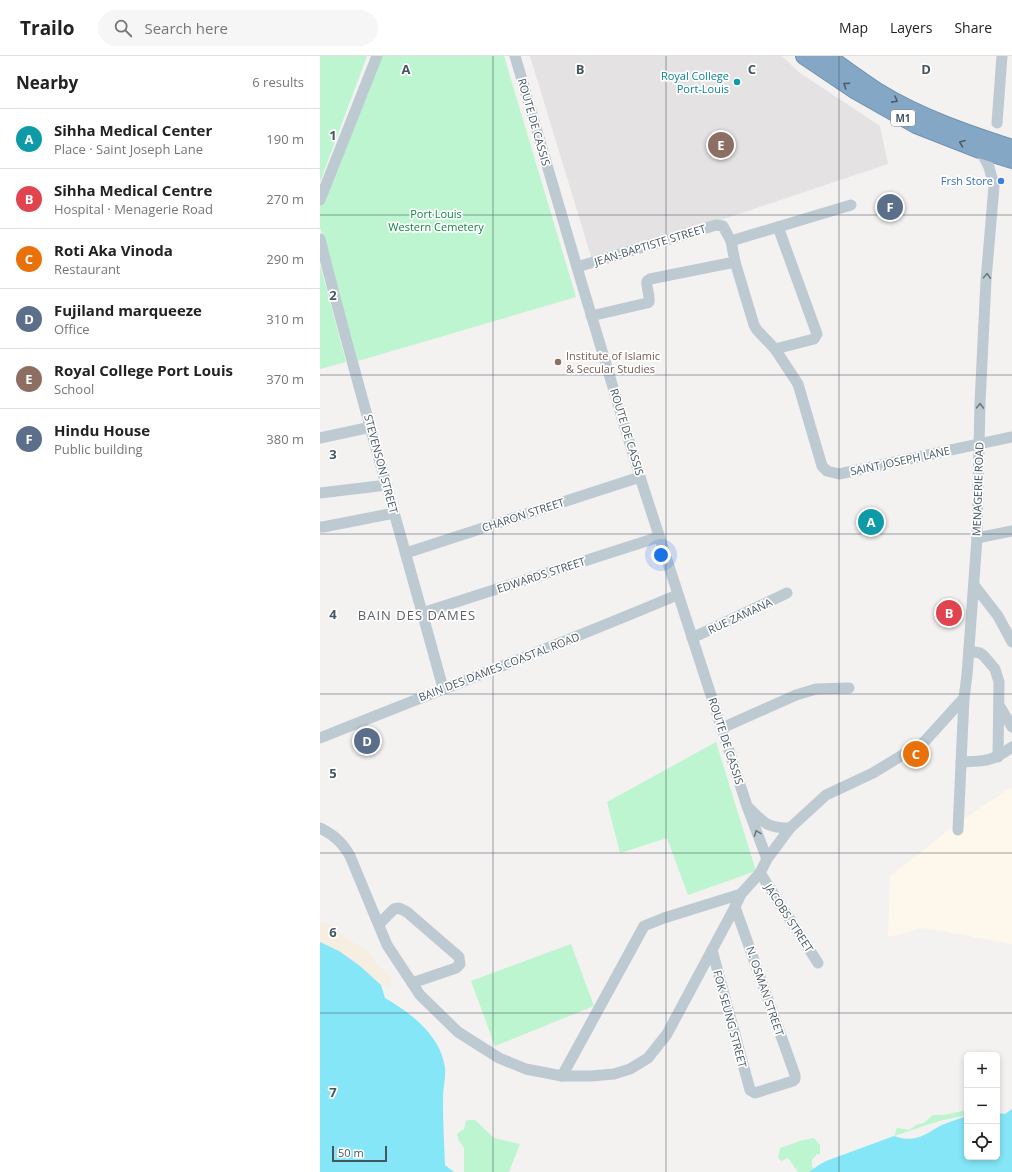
<!DOCTYPE html>
<html lang="en">
<head>
<meta charset="utf-8">
<style>
  :root { --surface:#fff; --page:#f6f6f6; --text:#222; --muted:#767676; --line:#e0e0e0; --accent:#2563eb }
  body { margin:0; font-family:"Open Sans",sans-serif; background:var(--page); color:var(--text) }
  .controls { position:absolute; right:12px; bottom:12px; display:grid; overflow:hidden; border-radius:6px; box-shadow:0 2px 6px #0003 }
  .controls button { width:36px; height:36px; display:grid; place-items:center; padding:0; border:0; border-bottom:1px solid var(--line); background:var(--surface); color:var(--text); font:20px sans-serif }
  .scale { position:absolute; left:12px; bottom:10px; width:55px; box-sizing:border-box; padding-left:4px; border:2px solid #465661; border-top:0; font-size:11px; line-height:14px; white-space:nowrap; color:#465661; -webkit-text-stroke:3px #fff; paint-order:stroke }
  .you { position:absolute; left:341px; top:499px; width:14px; height:14px; margin:-10px; border:3px solid #fff; border-radius:50%; background:#1a73e8; box-shadow:0 0 0 6px #1a73e833 }
  .badge { display:grid; place-items:center; width:26px; height:26px; border-radius:50%; background:var(--accent); color:#fff; font-size:13px; font-weight:700 }
  .pin { position:absolute; translate:-50% -50%; border:2px solid #fff; box-shadow:0 1px 4px #0006 }
  .list { margin:0; padding:0; list-style:none }
  h2 { display:flex; justify-content:space-between; align-items:center; height:52px; margin:0; padding:0 16px; font-size:17px }
  h2 small { font-size:13px; font-weight:400; color:var(--muted) }
  .list li { display:grid; grid-template-columns:26px 1fr auto; gap:12px; align-items:center; box-sizing:border-box; height:60px; padding:0 16px; border-top:1px solid var(--line) }
  .list b { display:block; font-size:15px; white-space:nowrap }
  .list p { margin:0; font-size:13px; white-space:nowrap; color:var(--muted) }
  .list em { font-size:13px; font-style:normal; color:var(--muted) }
  .icon { flex:none; width:22px; height:22px; fill:none; stroke:currentColor; stroke-width:2; stroke-linecap:round; stroke-linejoin:round }
  .map { position:relative; flex:none; width:692px; height:1116px; overflow:hidden }
  header { display:flex; align-items:center; gap:24px; box-sizing:border-box; height:56px; padding:0 20px; background:var(--surface); border-bottom:1px solid var(--line) }
  header strong { font-size:19px }
  nav { display:flex; gap:22px; margin-inline-start:auto; font-size:14px }
  .search { width:280px; height:36px; background:var(--page); display:flex; align-items:center; gap:10px; box-sizing:border-box; padding:0 14px; border-radius:22px; color:var(--muted); font-size:15px }
  main { display:flex }
  aside { flex:1; background:var(--surface) }
  .map>svg:first-child { display:block }
  .commercial { fill:#fef7eb }
  .education { fill:#e5e2e3 }
  .medical { fill:#fee2e1 }
  .green { fill:#bcf5cf }
  .sand { fill:#f6eee1 }
  .water { fill:#84e6f7 }
  .lines { fill:none; stroke-linecap:round; stroke-linejoin:round }
  .highway-casing { stroke:#6f92b1; stroke-width:18 }
  .minor { stroke:#bdcad2; stroke-width:11 }
  .highway { stroke:#84a7c5; stroke-width:16 }
  .oneway { stroke:#4c5e6b }
  .oneway2 { stroke:#6a7983 }
  .grid { fill:none; stroke:#465661; stroke-width:1; stroke-opacity:0.55 }
  .culture-dot { fill:#0f9aa8; stroke:#fff; stroke-width:1.5 }
  .shop-dot { fill:#3f7fe0; stroke:#fff; stroke-width:1.5 }
  .education-dot { fill:#8d6e63; stroke:#fff; stroke-width:1.5 }
  .labels { text-anchor:middle; stroke-width:3.5; stroke-linejoin:round; paint-order:stroke }
  .shield { fill:#fff; stroke:#7e8990; stroke-width:1 }
  .shield-label { font-size:10px; font-weight:bold; fill:#465661 }
  .culture-label { font-size:11px; fill:#0d838f; stroke:#fff; text-anchor:end }
  .street-label { font-size:11px; fill:#465661; stroke:#fff }
  .shop-label { font-size:11px; fill:#366cbe; stroke:#fff; text-anchor:end }
  .park-label { font-size:11px; fill:#0c8842; stroke:#fff }
  .education-label { font-size:11px; fill:#785e54; stroke:#fff; text-anchor:start }
  .quarter-label { font-size:13px; letter-spacing:1px; fill:#5d6267; stroke:#fff }
  .grid-label { font-size:13px; text-anchor:middle; font-weight:bold; fill:#465661; stroke:#fff; stroke-width:3.5; stroke-linejoin:round; paint-order:stroke }
</style>
</head>
<body>
<header>
<strong>Trailo</strong>
<div class="search"><svg class="icon" aria-label="search" viewBox="0 0 24 24"><circle cx="10" cy="10" r="6"/><path d="M15 15l6 6"/></svg>Search here</div>
<nav><a>Map</a><a>Layers</a><a>Share</a></nav>
</header>
<main>
<aside>
<h2>Nearby<small>6 results</small></h2>
<ul class="list">
<li><span class="badge" style="background:#0f9aa8">A</span><div><b>Sihha Medical Center</b><p>Place · Saint Joseph Lane</p></div><em>190 m</em></li>
<li><span class="badge" style="background:#e0444e">B</span><div><b>Sihha Medical Centre</b><p>Hospital · Menagerie Road</p></div><em>270 m</em></li>
<li><span class="badge" style="background:#e8710a">C</span><div><b>Roti Aka Vinoda</b><p>Restaurant</p></div><em>290 m</em></li>
<li><span class="badge" style="background:#5c6f8a">D</span><div><b>Fujiland marqueeze</b><p>Office</p></div><em>310 m</em></li>
<li><span class="badge" style="background:#8d6e63">E</span><div><b>Royal College Port Louis</b><p>School</p></div><em>370 m</em></li>
<li><span class="badge" style="background:#5c6f8a">F</span><div><b>Hindu House</b><p>Public building</p></div><em>380 m</em></li>
</ul>
</aside>
<div class="map">
<svg width="692" height="1116" viewBox="0 0 692 1116">
  <rect width="100%" height="100%" fill="#f4f1f1"/>
  <!-- commercial -->
  <path class="commercial" d="M692,731V888L604,872L568,881L570,820L639,766Z"/>
  <!-- education -->
  <path class="education" d="M210,0H462L480,17L560,70L568,108L273,207Z"/>
  <!-- medical -->
  <path class="medical" d="M639,552L640,560L619,563L618,554Z"/>
  <!-- green -->
  <g class="green">
    <path d="M0,0H47L0,126Z"/>
    <path d="M61,0H184L256,241L38,305L0,171V150Z"/>
    <path d="M0,209L26,306L0,313Z"/>
    <path d="M396,686L436,815L368,839L347,782L300,797L287,746Z"/>
    <path d="M251,888L274,950L175,990L151,925Z"/>
    <path d="M647,1054V1059L619,1065L574,1080L577,1072L589,1074L598,1068L604,1067L613,1059H624Z"/>
    <path d="M149,1064H155L174,1082L200,1088L189,1116H144V1092L139,1085L137,1078L144,1073L146,1065Z"/>
    <path d="M494,1082L500,1089V1098H497L492,1104V1110L495,1116H478L468,1102L461,1105L458,1102L460,1092L483,1084Z"/>
  </g>
  <!-- sand -->
  <path class="sand" d="M0,866L15,870L21,879L50,896L56,908L71,921V933C59,928 51,919 41,911C28,900 14,893 0,886Z"/>
  <!-- water -->
  <g class="water">
    <path d="M0,886L19,895L40,910L61,929L65,942C91,957 121,980 125,1012C126,1021 123,1032 123,1042C123,1065 124,1087 125,1109L134,1116H0Z"/>
    <path d="M692,1053V1116H489L499,1109L506,1105L574,1080C594,1087 603,1080 620,1070C628,1066 638,1063 647,1060V1101H677V1057L685,1058Z"/>
  </g>
  <g class="lines">
    <defs>
      <g id="highway">
        <path d="M484,0L536,35L596,69L660,94L692,104"/>
        <path d="M507,0C524,12 540,24 557,35C599,61 646,77 692,92"/>
      </g>
    </defs>
    <!-- highway casing -->
    <use href="#highway" class="highway-casing"/>
    <!-- minor -->
    <g class="minor">
      <path d="M195,0L261,225L320,421L427,750L447,803"/>
      <path d="M677,67L682,0"/>
      <path d="M0,144L57,0"/>
      <path d="M0,183C38,334 82,482 123,632"/>
      <path d="M411,185L531,149"/>
      <path d="M257,211L396,169L403,170L411,185L415,206L434,269L437,274L455,293L478,328L502,410L507,415L519,418L692,381"/>
      <path d="M271,260L327,247L329,246C330,238 326,232 327,225L330,223L415,206"/>
      <path d="M455,293L494,283L497,278L458,171"/>
      <path d="M0,382L51,371"/>
      <path d="M0,437L67,429"/>
      <path d="M0,471H3L74,457"/>
      <path d="M657,482L692,475"/>
      <path d="M86,497L320,421"/>
      <path d="M654,529L678,560L692,586"/>
      <path d="M102,557L339,481"/>
      <path d="M372,582L467,537"/>
      <path d="M649,595L660,597L664,600L675,613L679,626L678,701"/>
      <path d="M679,649L692,671"/>
      <path d="M402,672L476,639L496,633L529,632"/>
      <path d="M0,682C119,634 239,589 357,539"/>
      <path d="M641,706C666,705 671,706 692,691"/>
      <path d="M429,752C444,767 447,772 470,772"/>
      <path d="M0,772C14,779 22,786 30,800L67,889L100,939L138,976L179,1002L206,1013L242,1020H271L294,1018L310,1013L328,1002L347,978L415,851L421,838L440,817L447,803L470,772L506,739L553,717L604,686L644,642"/>
      <path d="M638,774L644,642L647,619L657,482L660,347L666,224L674,130L669,111L660,94"/>
      <path d="M440,817L498,907"/>
      <path d="M59,868L74,853L79,852L87,856L139,901L140,908L136,912L92,927"/>
      <path d="M392,894L430,1034L435,1037L473,1025L475,1023V1019L415,851"/>
      <path d="M242,1020L324,870L344,862L421,838"/>
    </g>
    <!-- highway -->
    <use href="#highway" class="highway"/>
  </g>
  <!-- one-way arrows -->
  <defs><path id="oneway-chevron" d="M-2-3.5L2.5 0L-2 3.5" fill="none" stroke-width="1.6" stroke-linecap="round" stroke-linejoin="round"/></defs>
  <g class="oneway">
    <use href="#oneway-chevron" transform="translate(526 29) rotate(-146)"/>
    <use href="#oneway-chevron" transform="translate(575 44) rotate(29)"/>
    <use href="#oneway-chevron" transform="translate(642 87) rotate(-159)"/>
  </g>
  <g class="oneway2">
    <use href="#oneway-chevron" transform="translate(667 220) rotate(-86)"/>
    <use href="#oneway-chevron" transform="translate(660 350) rotate(-89)"/>
    <use href="#oneway-chevron" transform="translate(437 777) rotate(-111)"/>
  </g>
  <!-- grid -->
  <path class="grid" d="M173,0V1116M346,0V1116M519,0V1116M0,159H692M0,319H692M0,478H692M0,638H692M0,797H692M0,957H692"/>
  <!-- markers -->
  <circle class="culture-dot" cx="417" cy="26" r="4"/>
  <circle class="shop-dot" cx="681" cy="125" r="4"/>
  <circle class="education-dot" cx="238" cy="306" r="4"/>
  <g class="labels">
    <!-- shield labels -->
    <rect class="shield" x="571" y="54" width="24" height="16" rx="3"/>
    <g class="shield-label">
      <text x="583" y="66">M1</text>
    </g>
    <!-- culture labels -->
    <g class="culture-label">
      <text x="409" y="24">Royal College<tspan x="409" dy="13">Port-Louis</tspan></text>
    </g>
    <!-- street labels -->
    <g class="street-label">
      <text transform="translate(214 66) rotate(74)" y="4">ROUTE DE CASSIS</text>
      <text transform="translate(330 189) rotate(-17)" y="4">JEAN-BAPTISTE STREET</text>
      <text transform="translate(307 376) rotate(73)" y="4">ROUTE DE CASSIS</text>
      <text transform="translate(580 405) rotate(-12)" y="4">SAINT JOSEPH LANE</text>
      <text transform="translate(61 408) rotate(75)" y="4">STEVENSON STREET</text>
      <text transform="translate(658 433) rotate(-88)" y="4">MENAGERIE ROAD</text>
      <text transform="translate(203 459) rotate(-18)" y="4">CHARON STREET</text>
      <text transform="translate(221 519) rotate(-18)" y="4">EDWARDS STREET</text>
      <text transform="translate(420 560) rotate(-25)" y="4">RUE ZAMANA</text>
      <text transform="translate(179 611) rotate(-21)" y="4">BAIN DES DAMES COASTAL ROAD</text>
      <text transform="translate(406 685) rotate(72)" y="4">ROUTE DE CASSIS</text>
      <text transform="translate(469 862) rotate(57)" y="4">JACOBS STREET</text>
      <text transform="translate(445 935) rotate(71)" y="4">N. OSMAN STREET</text>
      <text transform="translate(410 963) rotate(75)" y="4">FOK SEUNG STREET</text>
    </g>
    <!-- shop labels -->
    <g class="shop-label">
      <text x="673" y="129">Frsh Store</text>
    </g>
    <!-- park labels -->
    <g class="park-label">
      <text x="116" y="162">Port Louis<tspan x="116" dy="13">Western Cemetery</tspan></text>
    </g>
    <!-- education labels -->
    <g class="education-label">
      <text x="246" y="304">Institute of Islamic<tspan x="246" dy="13">&amp; Secular Studies</tspan></text>
    </g>
    <!-- quarter labels -->
    <g class="quarter-label">
      <text x="97" y="564">BAIN DES DAMES</text>
    </g>
  </g>
  <g class="grid-label">
    <text x="86" y="18">A</text>
    <text x="260" y="18">B</text>
    <text x="432" y="18">C</text>
    <text x="606" y="18">D</text>
    <text x="13" y="84">1</text>
    <text x="13" y="244">2</text>
    <text x="13" y="403">3</text>
    <text x="13" y="563">4</text>
    <text x="13" y="722">5</text>
    <text x="13" y="881">6</text>
    <text x="13" y="1041">7</text>
  </g>
</svg>
<div class="controls">
<button>+</button>
<button>−</button>
<button><svg class="icon" aria-label="locate" viewBox="0 0 24 24"><circle cx="12" cy="12" r="6"/><path d="M12 2v4M12 18v4M2 12h4M18 12h4"/></svg></button>
</div>
<div class="scale">50 m</div>
<div class="you"></div>
<div class="pin badge" style="left:551px;top:466px;background:#0f9aa8">A</div>
<div class="pin badge" style="left:629px;top:557px;background:#e0444e">B</div>
<div class="pin badge" style="left:596px;top:698px;background:#e8710a">C</div>
<div class="pin badge" style="left:47px;top:685px;background:#5c6f8a">D</div>
<div class="pin badge" style="left:401px;top:89px;background:#8d6e63">E</div>
<div class="pin badge" style="left:570px;top:151px;background:#5c6f8a">F</div>
</div>
</main>
</body>
</html>
